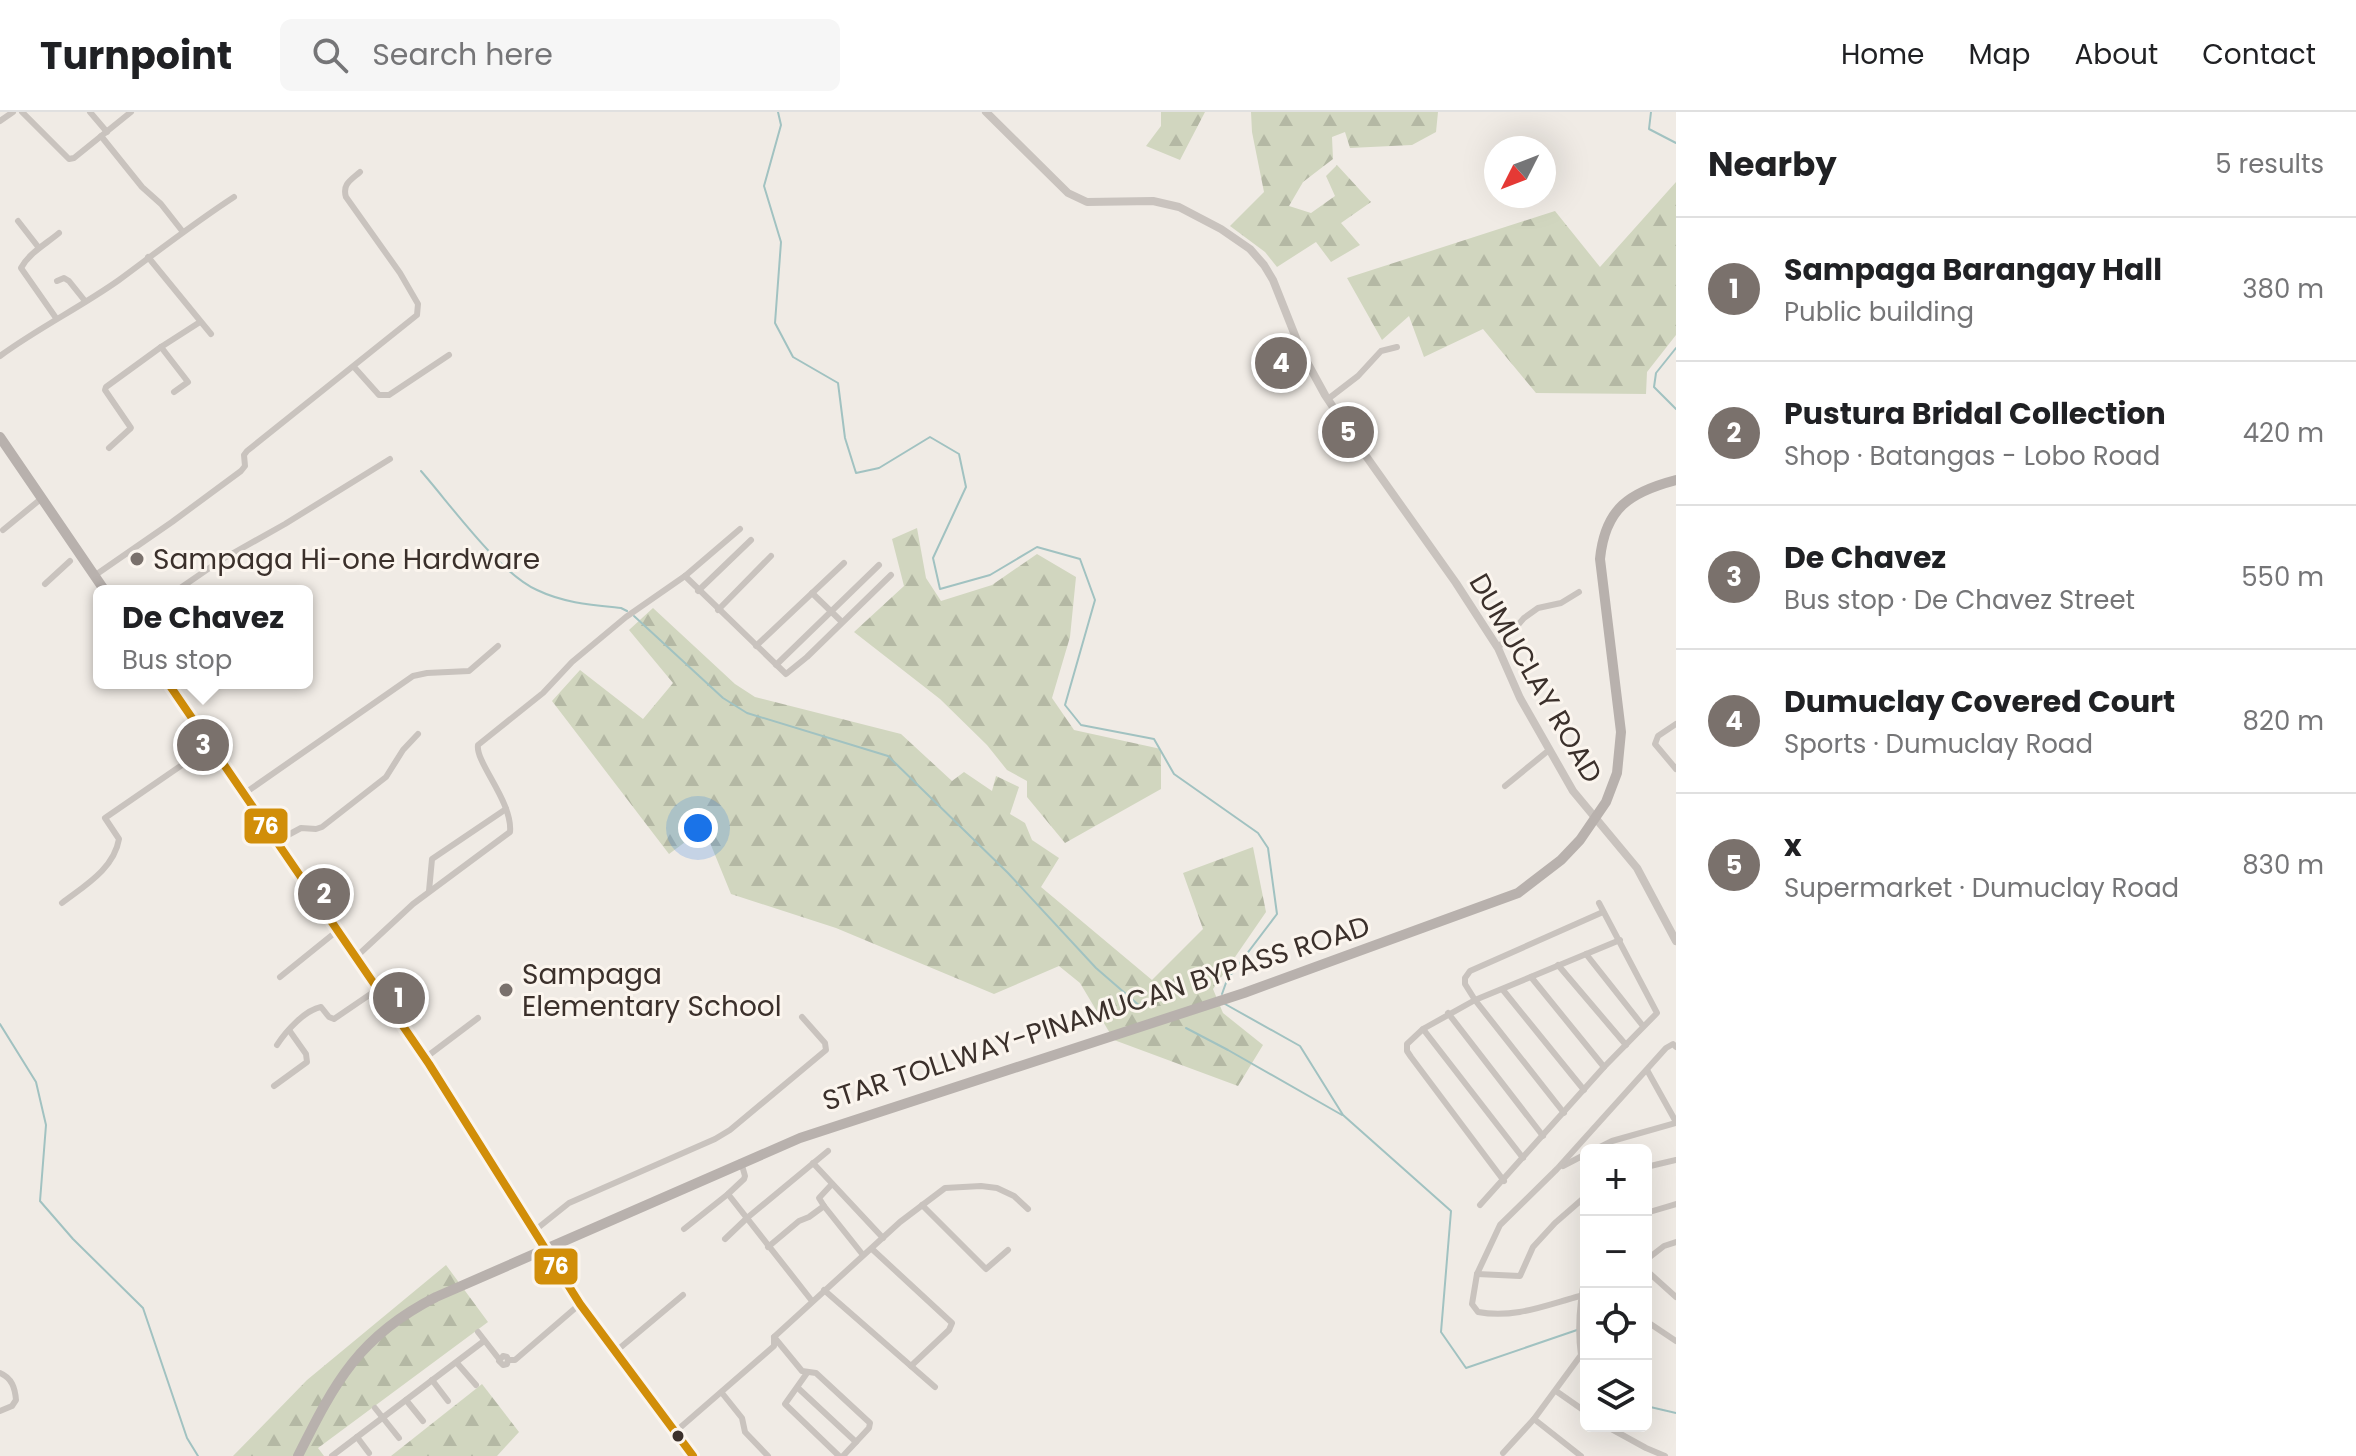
<!DOCTYPE html>
<html lang="en">
<head>
<meta charset="utf-8">
<style>
  :root { --surface:#fff; --page:#f6f6f6; --text:#202124; --muted:#757577; --line:#e0e0e0; --accent:#7a716c }
  body { margin:0; font-family:Poppins,sans-serif; background:var(--page); color:var(--text) }
  .controls { position:absolute; right:24px; bottom:24px; display:grid; overflow:hidden; border-radius:12px; box-shadow:0 8px 32px #0002 }
  .controls button { width:72px; height:72px; display:grid; place-items:center; padding:0; border:0; border-bottom:2px solid var(--line); background:var(--surface); color:var(--text); font:40px sans-serif }
  .compass { position:absolute; left:1484px; top:24px; width:72px; height:72px; border-radius:50%; background:var(--surface); box-shadow:0 8px 32px #0002; rotate:228deg }
  .you { position:absolute; left:698px; top:716px; width:28px; height:28px; margin:-20px; border:6px solid #fff; border-radius:50%; background:#1a73e8; box-shadow:0 0 0 12px #1a73e833 }
  .badge { display:grid; place-items:center; width:52px; height:52px; border-radius:50%; background:var(--accent); color:#fff; font-size:26px; font-weight:700 }
  .pin { position:absolute; translate:-50% -50%; border:4px solid #fff; box-shadow:0 2px 8px #0006 }
  .popup { position:absolute; left:93px; top:473px; width:220px; height:104px; box-sizing:border-box; display:grid; place-content:center; border-radius:12px; background:var(--surface); filter:drop-shadow(0 2px 6px #0005); font-size:26px; white-space:nowrap; color:var(--muted) }
  .popup b { font-size:30px; color:var(--text) }
  .popup::after { content:''; position:absolute; left:50%; top:100%; margin-left:-16px; border:16px solid transparent; border-top-color:var(--surface) }
  .list { margin:0; padding:0; list-style:none }
  h2 { display:flex; justify-content:space-between; align-items:center; height:104px; margin:0; padding:0 32px; font-size:34px }
  h2 small { font-size:26px; font-weight:400; color:var(--muted) }
  .list li { display:grid; grid-template-columns:52px 1fr auto; gap:24px; align-items:center; box-sizing:border-box; height:144px; padding:0 32px; border-top:2px solid var(--line) }
  .list b { display:block; font-size:30px; white-space:nowrap }
  .list p { margin:0; font-size:26px; white-space:nowrap; color:var(--muted) }
  .list em { font-size:26px; font-style:normal; color:var(--muted) }
  .icon { flex:none; width:44px; height:44px; fill:none; stroke:currentColor; stroke-width:2; stroke-linecap:round; stroke-linejoin:round }
  .map { position:relative; flex:none; width:1676px; height:1344px; overflow:hidden }
  header { display:flex; align-items:center; gap:48px; box-sizing:border-box; height:112px; padding:0 40px; background:var(--surface); border-bottom:2px solid var(--line) }
  header strong { font-size:38px }
  nav { display:flex; gap:44px; margin-inline-start:auto; font-size:28px }
  .search { width:560px; height:72px; background:var(--page); display:flex; align-items:center; gap:20px; box-sizing:border-box; padding:0 28px; border-radius:12px; color:var(--muted); font-size:30px }
  main { display:flex }
  aside { flex:1; background:var(--surface) }
  .map>svg:first-child { display:block }
  .forest { fill:url(#forest-firs) }
  .lines { fill:none; stroke-linecap:round; stroke-linejoin:round }
  .stream { stroke:#a1c2c1; stroke-width:2 }
  .minor { stroke:#c9c3be; stroke-width:6 }
  .tertiary { stroke:#c9c3be; stroke-width:8 }
  .primary { stroke:#b8b1ad; stroke-width:10 }
  .bus-1-casing { stroke:#fbf5ee; stroke-width:14 }
  .bus-1 { stroke:#d18e09; stroke-width:8 }
  .poi-dot { fill:#7a716c; stroke:#fbf5ee; stroke-width:3 }
  .bus-dot { fill:#3b302b; stroke:#fbf5ee; stroke-width:3 }
  .labels { text-anchor:middle; stroke-width:6; stroke-linejoin:round; paint-order:stroke }
  .poi-label { font-size:28px; fill:#3b302b; stroke:#fbf5ee; text-anchor:start }
  .street-label { font-size:28px; fill:#3b302b; stroke:#fbf5ee }
  .line-badge { stroke:#fbf5ee; stroke-width:3 }
  .badge-label { font-size:22px; text-anchor:middle; font-weight:bold; fill:#fff }
</style>
</head>
<body>
<header>
<strong>Turnpoint</strong>
<div class="search"><svg class="icon" aria-label="search" viewBox="0 0 24 24"><circle cx="10" cy="10" r="6"/><path d="M15 15l6 6"/></svg>Search here</div>
<nav><a>Home</a><a>Map</a><a>About</a><a>Contact</a></nav>
</header>
<main>
<div class="map">
<svg width="1676" height="1344" viewBox="0 0 1676 1344">
  <defs>
    <pattern id="forest-firs" width="22" height="20" patternUnits="userSpaceOnUse" patternTransform="scale(2)"><rect width="22" height="20" fill="#d1d6bf"/><path d="M5 1l3.5 6h-7zM16 11l3.5 6h-7z" fill="#b4b8a4"/></pattern>
  </defs>
  <rect width="100%" height="100%" fill="#f0ebe5"/>
  <!-- forest -->
  <g class="forest">
    <path d="M1161,0H1205L1180,48L1146,34L1161,14Z"/>
    <path d="M1251,0H1438L1436,20L1412,33L1350,36L1345,20L1332,25L1333,47L1303,70L1289,94L1311,101L1335,84L1326,64L1337,53L1371,90L1341,111L1360,133L1331,150L1316,130L1277,155L1265,140L1230,114L1264,80L1252,20Z"/>
    <path d="M1676,70V223L1647,260L1646,282L1536,281L1483,217L1424,245L1409,204L1382,228L1347,166L1555,99L1600,155Z"/>
    <path d="M917,416L926,466L941,489L992,473L1037,442L1076,465L1070,525L1052,586L1074,618L1161,637V677L1065,731L1027,685V669L1007,658L987,633L940,587L854,520L904,474L892,427Z"/>
    <path d="M653,496L735,572L755,585L901,622L952,669L964,660L992,679L996,664L1019,675L1010,702L1025,711L1032,728L1059,746L1041,775L1152,868L1203,817L1183,761L1253,735L1266,800L1213,877L1223,901L1263,933L1238,974L1114,928L1080,871L1059,854L994,882L836,816L731,782L704,716L669,742L552,589L580,558L643,607L673,571L629,518Z"/>
    <path d="M446,1153L488,1210L318,1336L324,1344H233L307,1268Z"/>
    <path d="M482,1272L519,1320L497,1344H391Z"/>
  </g>
  <g class="lines">
    <!-- stream -->
    <g class="stream">
      <path d="M778,0L781,13L764,74L781,130L775,211L793,245L838,271L845,326L856,361L879,356L930,325L959,342L966,375L933,446L940,477L990,463L1037,435L1080,447L1095,488L1065,593L1081,613L1154,627L1174,662L1258,721L1268,736L1277,802L1227,868L1222,882"/>
      <path d="M1651,0L1649,17L1676,31"/>
      <path d="M1676,236L1656,261L1654,275L1676,297"/>
      <path d="M421,359C450,392 499,461 537,478C564,491 592,493 621,496L627,499"/>
      <path d="M634,504L723,586L747,601L888,644L1008,761L1096,856L1141,895"/>
      <path d="M1225,892L1300,934L1343,1003L1451,1099L1441,1220L1466,1256L1577,1218"/>
      <path d="M0,912L36,970L46,1013L40,1089L73,1127L143,1196L187,1326L198,1344"/>
      <path d="M1186,916L1228,938L1342,1003"/>
      <path d="M1646,1294L1676,1301"/>
    </g>
    <!-- minor -->
    <g class="minor">
      <path d="M22,0L69,47L74,46L131,0"/>
      <path d="M90,0L107,20"/>
      <path d="M0,9L13,0"/>
      <path d="M101,24L142,75L161,92L183,120"/>
      <path d="M18,109L39,136"/>
      <path d="M148,145L211,222"/>
      <path d="M57,169L64,166L69,169L85,189"/>
      <path d="M56,206L21,156C29,141 46,132 59,121"/>
      <path d="M161,235L188,270L174,280"/>
      <path d="M0,244C38,216 81,195 119,168C157,140 194,111 234,85"/>
      <path d="M354,255L379,283H389L449,243"/>
      <path d="M1328,287L1358,264L1381,239L1397,235"/>
      <path d="M109,336L131,316L105,278L106,275L161,235L200,210"/>
      <path d="M3,418L42,386"/>
      <path d="M94,464L172,410L241,359L245,354L244,343L247,339L417,203L418,192L400,161L346,85C342,72 351,68 360,60"/>
      <path d="M685,464L786,562L807,545L891,463"/>
      <path d="M45,472L70,449"/>
      <path d="M176,479L221,448L285,412L390,347"/>
      <path d="M698,479L751,428"/>
      <path d="M812,481L842,510"/>
      <path d="M718,498L771,444"/>
      <path d="M756,534L844,451"/>
      <path d="M1498,536L1524,506L1538,496L1561,491L1579,480"/>
      <path d="M776,553L879,453"/>
      <path d="M1676,612L1658,624L1655,632L1676,657"/>
      <path d="M1505,674L1549,638"/>
      <path d="M245,681L413,564L427,561L469,559L498,534"/>
      <path d="M277,729L301,716L316,717L322,715L386,665L403,638L418,622"/>
      <path d="M429,779L432,747L506,697"/>
      <path d="M62,791C84,774 114,757 119,727L105,706L211,633"/>
      <path d="M1586,842L1643,914"/>
      <path d="M356,845L413,792L510,720C513,690 475,650 478,633L543,581L572,550L626,505L685,464L740,417"/>
      <path d="M1558,853L1626,933"/>
      <path d="M280,865L337,819"/>
      <path d="M1531,865L1604,955"/>
      <path d="M1503,878L1584,978"/>
      <path d="M1448,901L1543,1024"/>
      <path d="M1423,917L1523,1046"/>
      <path d="M277,933C286,919 305,898 321,895L329,905L334,907L378,877"/>
      <path d="M425,946L478,906"/>
      <path d="M1647,958L1676,1010"/>
      <path d="M274,974L307,950L306,942L289,918"/>
      <path d="M1564,1001L1475,888L1465,872V866L1470,859L1603,800"/>
      <path d="M1594,1038L1612,1029L1676,1011"/>
      <path d="M813,1051L883,1126"/>
      <path d="M1563,1054L1586,1042"/>
      <path d="M1646,1055L1676,1048"/>
      <path d="M1504,1069L1411,945L1407,939V932L1423,917L1475,888L1620,828"/>
      <path d="M728,1082L812,1189"/>
      <path d="M922,1093L986,1157L1008,1138"/>
      <path d="M1480,1093L1604,955L1657,901L1599,791"/>
      <path d="M824,1094L819,1086L832,1072"/>
      <path d="M1646,1101L1676,1092"/>
      <path d="M684,1117L728,1082L744,1067L745,1064L741,1050"/>
      <path d="M534,1119L569,1091L715,1027L730,1018L826,938L825,931L802,905"/>
      <path d="M725,1127L747,1106L828,1039"/>
      <path d="M768,1135L799,1109L809,1105L824,1094L863,1143"/>
      <path d="M872,1137L952,1211L949,1218L911,1254"/>
      <path d="M1646,1148L1664,1134L1676,1130"/>
      <path d="M1646,1158L1676,1185"/>
      <path d="M1477,1162L1520,1164L1533,1135L1555,1111L1586,1084"/>
      <path d="M824,1178L935,1275"/>
      <path d="M1586,1185L1580,1184C1546,1193 1514,1207 1478,1200L1472,1192L1477,1162L1500,1113L1557,1057L1666,936L1673,932L1676,935"/>
      <path d="M1646,1209L1676,1229"/>
      <path d="M478,1220L499,1247"/>
      <path d="M774,1225L802,1259L816,1261L870,1311L869,1316L843,1344"/>
      <path d="M615,1240L683,1183"/>
      <path d="M508,1248L507,1245L503,1244L499,1249L503,1253L507,1252L508,1248H515L580,1192"/>
      <path d="M457,1251L476,1273"/>
      <path d="M0,1261C12,1266 15,1276 16,1288L12,1294L0,1299"/>
      <path d="M807,1261L785,1292L839,1344"/>
      <path d="M432,1268L448,1289"/>
      <path d="M798,1276L856,1330"/>
      <path d="M1556,1279L1586,1300"/>
      <path d="M722,1281L742,1306L745,1320L768,1344"/>
      <path d="M406,1288L423,1309"/>
      <path d="M375,1296L399,1326"/>
      <path d="M1534,1307L1581,1344"/>
      <path d="M1606,1314L1646,1336L1665,1344"/>
      <path d="M675,1320L774,1234V1225L900,1110L945,1076L981,1074L997,1076L1014,1084L1028,1097"/>
      <path d="M357,1325L369,1341"/>
      <path d="M1503,1341L1534,1307L1581,1243C1577,1215 1580,1187 1586,1160"/>
      <path d="M332,1344L484,1229"/>
    </g>
    <!-- tertiary -->
    <path class="tertiary" d="M986,0L1068,81L1087,90L1153,89L1179,95L1221,117L1250,137L1264,153L1273,168L1302,241L1325,283L1361,337L1456,471L1498,536L1520,586L1573,679L1637,756L1676,829"/>
    <!-- primary -->
    <g class="primary">
      <path d="M0,325L105,479"/>
      <path d="M168,571L429,952L580,1192L693,1344"/>
      <path d="M298,1344C335,1270 359,1224 436,1185L800,1026L1244,881L1518,781L1561,748L1580,728L1606,690L1617,661L1621,620L1600,447C1605,396 1630,380 1676,368"/>
    </g>
    <defs>
      <path id="bus-1" d="M168,571L429,952L580,1192L693,1344"/>
    </defs>
    <!-- bus-1 casing -->
    <use href="#bus-1" class="bus-1-casing"/>
    <!-- bus-1 -->
    <use href="#bus-1" class="bus-1"/>
  </g>
  <!-- markers -->
  <g class="poi-dot">
    <circle cx="137" cy="447" r="8"/>
    <circle cx="506" cy="878" r="8"/>
  </g>
  <circle class="bus-dot" cx="678" cy="1324" r="7"/>
  <g class="labels">
    <!-- poi labels -->
    <g class="poi-label">
      <text x="153" y="457">Sampaga Hi-one Hardware</text>
      <text x="522" y="872">Sampaga<tspan x="522" dy="32">Elementary School</tspan></text>
    </g>
    <!-- street labels -->
    <g class="street-label">
      <text transform="translate(1536 566) rotate(60)" y="10">DUMUCLAY ROAD</text>
      <text transform="translate(1096 901) rotate(-18)" y="10">STAR TOLLWAY-PINAMUCAN BYPASS ROAD</text>
    </g>
  </g>
  <g class="line-badge">
    <rect x="243" y="695" width="46" height="38" rx="8" fill="#d18e09"/>
    <rect x="533" y="1135" width="46" height="39" rx="8" fill="#d18e09"/>
  </g>
  <g class="badge-label">
    <text x="266" y="722">76</text>
    <text x="556" y="1162">76</text>
  </g>
</svg>
<div class="controls">
<button>+</button>
<button>−</button>
<button><svg class="icon" aria-label="locate" viewBox="0 0 24 24"><circle cx="12" cy="12" r="6"/><path d="M12 2v4M12 18v4M2 12h4M18 12h4"/></svg></button>
<button><svg class="icon" aria-label="layers" viewBox="0 0 24 24"><path d="M12 4l9 5-9 5-9-5zM3 14l9 5 9-5"/></svg></button>
</div>
<svg class="compass" viewBox="-18 -18 36 36"><path d="M0-13l5 13h-10z" fill="#e53935"/><path d="M0 13l5-13h-10z" fill="#757577"/></svg>
<div class="you"></div>
<div class="pin badge" style="left:399px;top:886px">1</div>
<div class="pin badge" style="left:324px;top:782px">2</div>
<div class="pin badge" style="left:203px;top:633px">3</div>
<div class="popup"><b>De Chavez</b>Bus stop</div>
<div class="pin badge" style="left:1281px;top:251px">4</div>
<div class="pin badge" style="left:1348px;top:320px">5</div>
</div>
<aside>
<h2>Nearby<small>5 results</small></h2>
<ul class="list">
<li><span class="badge">1</span><div><b>Sampaga Barangay Hall</b><p>Public building</p></div><em>380 m</em></li>
<li><span class="badge">2</span><div><b>Pustura Bridal Collection</b><p>Shop · Batangas - Lobo Road</p></div><em>420 m</em></li>
<li><span class="badge">3</span><div><b>De Chavez</b><p>Bus stop · De Chavez Street</p></div><em>550 m</em></li>
<li><span class="badge">4</span><div><b>Dumuclay Covered Court</b><p>Sports · Dumuclay Road</p></div><em>820 m</em></li>
<li><span class="badge">5</span><div><b>x</b><p>Supermarket · Dumuclay Road</p></div><em>830 m</em></li>
</ul>
</aside>
</main>
</body>
</html>
